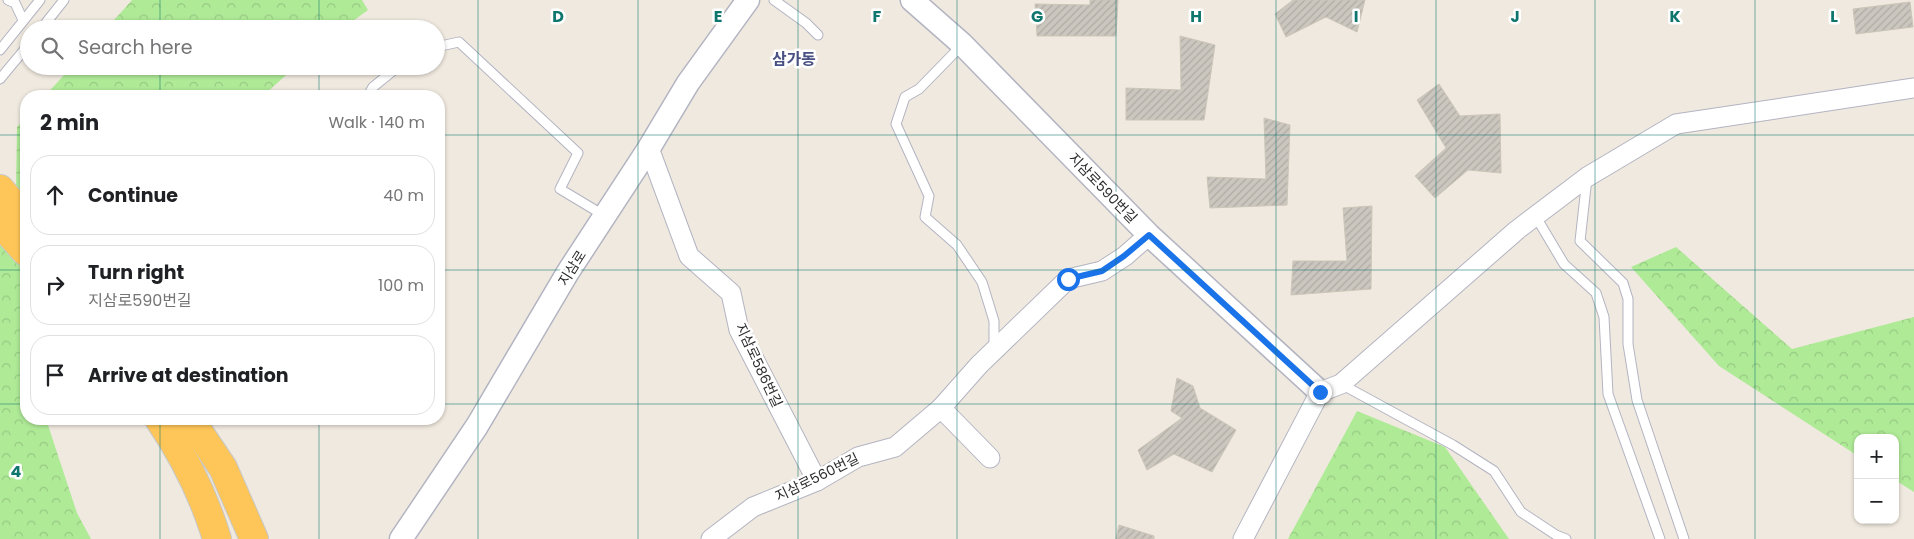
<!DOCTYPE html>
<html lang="en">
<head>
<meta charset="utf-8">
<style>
  :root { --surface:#fff; --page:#f2f2f2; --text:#202124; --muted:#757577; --line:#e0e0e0 }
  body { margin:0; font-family:Poppins,"Noto Sans KR",sans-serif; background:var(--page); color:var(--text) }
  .controls { position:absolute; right:15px; bottom:15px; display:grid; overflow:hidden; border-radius:10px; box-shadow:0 1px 4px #0004 }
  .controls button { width:45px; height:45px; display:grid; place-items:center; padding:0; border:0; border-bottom:1px solid var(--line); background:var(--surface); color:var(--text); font:25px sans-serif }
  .stop { position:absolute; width:15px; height:15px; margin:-11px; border:4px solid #1a73e8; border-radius:50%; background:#fff }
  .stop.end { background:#1a73e8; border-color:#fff; box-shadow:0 1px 5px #0008 }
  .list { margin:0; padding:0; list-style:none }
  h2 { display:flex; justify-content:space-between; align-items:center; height:65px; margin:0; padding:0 20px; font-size:21px }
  h2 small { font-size:16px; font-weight:400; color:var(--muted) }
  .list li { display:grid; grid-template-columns:32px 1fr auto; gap:15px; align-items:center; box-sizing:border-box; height:80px; margin:0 10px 10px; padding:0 10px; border:1px solid var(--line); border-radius:20px }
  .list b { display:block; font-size:19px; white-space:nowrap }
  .list p { margin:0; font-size:16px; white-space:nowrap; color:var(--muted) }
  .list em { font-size:16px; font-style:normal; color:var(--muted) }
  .icon { flex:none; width:28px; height:28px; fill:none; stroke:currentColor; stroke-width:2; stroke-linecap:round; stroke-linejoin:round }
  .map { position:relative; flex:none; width:1914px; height:539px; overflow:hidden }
  .search { position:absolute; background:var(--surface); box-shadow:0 1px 4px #0004; left:20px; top:20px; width:425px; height:55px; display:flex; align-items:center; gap:12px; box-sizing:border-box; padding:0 18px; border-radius:28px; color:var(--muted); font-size:19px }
  .panel { position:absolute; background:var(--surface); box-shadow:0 1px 4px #0004; left:20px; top:90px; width:425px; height:335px; border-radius:20px }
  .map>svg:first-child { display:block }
  .forest { fill:url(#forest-crowns) }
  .building { fill:url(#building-hatch); stroke:#ccc6b8 }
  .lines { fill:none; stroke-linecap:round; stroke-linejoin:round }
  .service-casing { stroke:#b3b4c2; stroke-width:11 }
  .minor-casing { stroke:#b3b4c2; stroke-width:21 }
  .tertiary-casing { stroke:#b3b4c2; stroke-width:25 }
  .trunk-casing { stroke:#c8c8c8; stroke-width:30 }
  .service { stroke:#fff; stroke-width:9 }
  .minor { stroke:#fff; stroke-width:19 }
  .tertiary { stroke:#fff; stroke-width:22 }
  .trunk { stroke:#fec658; stroke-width:28 }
  .route { stroke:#1a73e8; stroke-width:6 }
  .grid { fill:none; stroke:#0f766e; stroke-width:1; stroke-opacity:0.55 }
  .labels { text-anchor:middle; stroke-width:5; stroke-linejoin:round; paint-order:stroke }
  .street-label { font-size:14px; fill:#2d2d2d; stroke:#fff }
  .quarter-label { font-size:16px; font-weight:bold; fill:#495083; stroke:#fff }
  .grid-label { font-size:16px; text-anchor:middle; font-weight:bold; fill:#0f766e; stroke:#fff; stroke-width:5; stroke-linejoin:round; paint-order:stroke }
</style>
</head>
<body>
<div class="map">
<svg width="1914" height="539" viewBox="0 0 1914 539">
  <defs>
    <pattern id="forest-crowns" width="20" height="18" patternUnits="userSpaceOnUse" patternTransform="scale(1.25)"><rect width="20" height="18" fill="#afea97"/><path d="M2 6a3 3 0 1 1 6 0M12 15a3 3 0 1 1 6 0" fill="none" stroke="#97c982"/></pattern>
    <pattern id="building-hatch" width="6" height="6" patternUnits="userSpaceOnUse" patternTransform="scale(1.25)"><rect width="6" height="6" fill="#cbc6be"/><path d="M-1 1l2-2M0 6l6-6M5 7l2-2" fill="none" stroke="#afaaa4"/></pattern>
  </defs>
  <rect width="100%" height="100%" fill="#f0e9df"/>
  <!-- forest -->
  <g class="forest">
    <path d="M132,0H362L368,10L342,29H106Z"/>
    <path d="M72,66H296L263,96H45Z"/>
    <path d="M26,117V419H46L77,513L91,539H0V211L16,188L17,127Z"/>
    <path d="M1676,247L1792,349L1914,317V492L1895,480V438H1858V456L1719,366L1631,267Z"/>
    <path d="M1357,411L1445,447L1509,539H1288Z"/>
  </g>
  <!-- building -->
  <g class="building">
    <path d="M1090,0H1118L1116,36H1037L1035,4L1090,5Z"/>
    <path d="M1293,0H1365L1357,32L1326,17L1286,37L1275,14Z"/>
    <path d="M1910,2L1913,27L1856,34L1853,9Z"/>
    <path d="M1180,36L1215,45L1204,120H1126V88L1181,90Z"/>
    <path d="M1439,84L1460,116L1500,114L1501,173L1468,170L1435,198L1415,176L1446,148L1417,100Z"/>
    <path d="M1264,118L1290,125L1287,205L1210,208L1207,177L1266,179Z"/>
    <path d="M1372,206L1371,289L1291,295L1293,261H1347L1343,208Z"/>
    <path d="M1177,378L1193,386L1200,408L1236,430L1212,472L1174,454L1147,470L1138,450L1182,418L1171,411Z"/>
    <path d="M1119,525L1154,536V539H1116Z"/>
  </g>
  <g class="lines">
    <defs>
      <g id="service">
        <path d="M8,0L15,3L23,20"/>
        <path d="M774,0L806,23L818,35"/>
        <path d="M41,29L64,0"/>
        <path d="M962,45L919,89L905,97L896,124L929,196L925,217L957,245L982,282L994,321V348"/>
        <path d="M436,47L459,42L578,153L560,189L605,216"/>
        <path d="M0,50L40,0"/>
        <path d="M0,79L29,44"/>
        <path d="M368,96L373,87L399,66"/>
        <path d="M1587,178L1580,241L1623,283L1628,299V344L1637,400L1684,539"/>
        <path d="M1536,217L1564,264L1596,293L1604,317L1608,394L1660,539"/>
        <path d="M1341,384L1453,445L1494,471L1521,512L1556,535L1566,539"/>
      </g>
      <g id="minor">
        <path d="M649,148L689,256L731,293L739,330L817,481"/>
        <path d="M941,408L979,365L1068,279L1102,271L1125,256L1149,235"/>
        <path d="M711,539L753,507L817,481L858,457L895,447L941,408L990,458"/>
        <path d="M1243,539L1320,392L1341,384L1517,230L1587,177L1676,124L1914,88"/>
      </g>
      <g id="tertiary">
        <path d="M912,0L962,44L1149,235L1320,392"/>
        <path d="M401,539L477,426L568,272L649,148L688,83L748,0"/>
      </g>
      <g id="trunk">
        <path d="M0,189L26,219"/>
        <path d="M0,223L26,252"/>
        <path d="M159,419C184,456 204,496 217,539"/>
        <path d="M190,419L223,468L254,539"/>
      </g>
    </defs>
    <!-- service casing -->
    <use href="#service" class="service-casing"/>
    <!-- minor casing -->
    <use href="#minor" class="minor-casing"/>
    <!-- tertiary casing -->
    <use href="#tertiary" class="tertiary-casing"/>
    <!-- trunk casing -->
    <use href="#trunk" class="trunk-casing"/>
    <!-- service -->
    <use href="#service" class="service"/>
    <!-- minor -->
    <use href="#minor" class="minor"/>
    <!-- tertiary -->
    <use href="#tertiary" class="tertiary"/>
    <!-- trunk -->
    <use href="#trunk" class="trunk"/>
  </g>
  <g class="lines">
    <!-- route -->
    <path class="route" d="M1068,279L1102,271L1124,256L1149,235L1320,392"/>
  </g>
  <!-- grid -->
  <path class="grid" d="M160,0V29M319,0V29M478,0V539M638,0V539M798,0V539M957,0V539M1116,0V539M1276,0V539M1436,0V539M1595,0V539M1755,0V539M160,66V96M319,66V96M0,135H26M439,135H1914M0,270H26M439,270H1914M0,404H26M439,404H1914M160,419V539M319,419V539"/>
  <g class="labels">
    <!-- street labels -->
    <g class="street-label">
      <text transform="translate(1103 188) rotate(46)" y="5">지삼로590번길</text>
      <text transform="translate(572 268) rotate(-58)" y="5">지삼로</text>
      <text transform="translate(759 365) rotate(65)" y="5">지삼로586번길</text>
      <text transform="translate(817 477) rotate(-26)" y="5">지삼로560번길</text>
    </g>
    <!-- quarter labels -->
    <g class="quarter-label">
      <text x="794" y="65">삼가동</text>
    </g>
  </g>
  <g class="grid-label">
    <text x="558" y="22">D</text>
    <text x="718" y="22">E</text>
    <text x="877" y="22">F</text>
    <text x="1037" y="22">G</text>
    <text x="1196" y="22">H</text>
    <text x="1356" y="22">I</text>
    <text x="1515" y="22">J</text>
    <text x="1675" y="22">K</text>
    <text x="1834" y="22">L</text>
    <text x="16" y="477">4</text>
  </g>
</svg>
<div class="controls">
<button>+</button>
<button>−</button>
</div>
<div class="stop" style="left:1068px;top:279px"></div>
<div class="stop end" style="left:1320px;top:392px"></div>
<div class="search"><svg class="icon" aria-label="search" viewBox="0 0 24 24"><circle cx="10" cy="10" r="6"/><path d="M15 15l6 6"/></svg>Search here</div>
<section class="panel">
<h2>2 min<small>Walk · 140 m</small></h2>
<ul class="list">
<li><svg class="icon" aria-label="ahead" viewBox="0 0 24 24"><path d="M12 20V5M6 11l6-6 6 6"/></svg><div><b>Continue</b></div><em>40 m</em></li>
<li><svg class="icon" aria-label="right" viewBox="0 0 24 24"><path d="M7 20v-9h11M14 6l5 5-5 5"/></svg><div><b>Turn right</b><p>지삼로590번길</p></div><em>100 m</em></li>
<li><svg class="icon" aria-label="arrive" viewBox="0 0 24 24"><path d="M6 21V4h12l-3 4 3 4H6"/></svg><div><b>Arrive at destination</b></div></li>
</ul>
</section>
</div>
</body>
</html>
